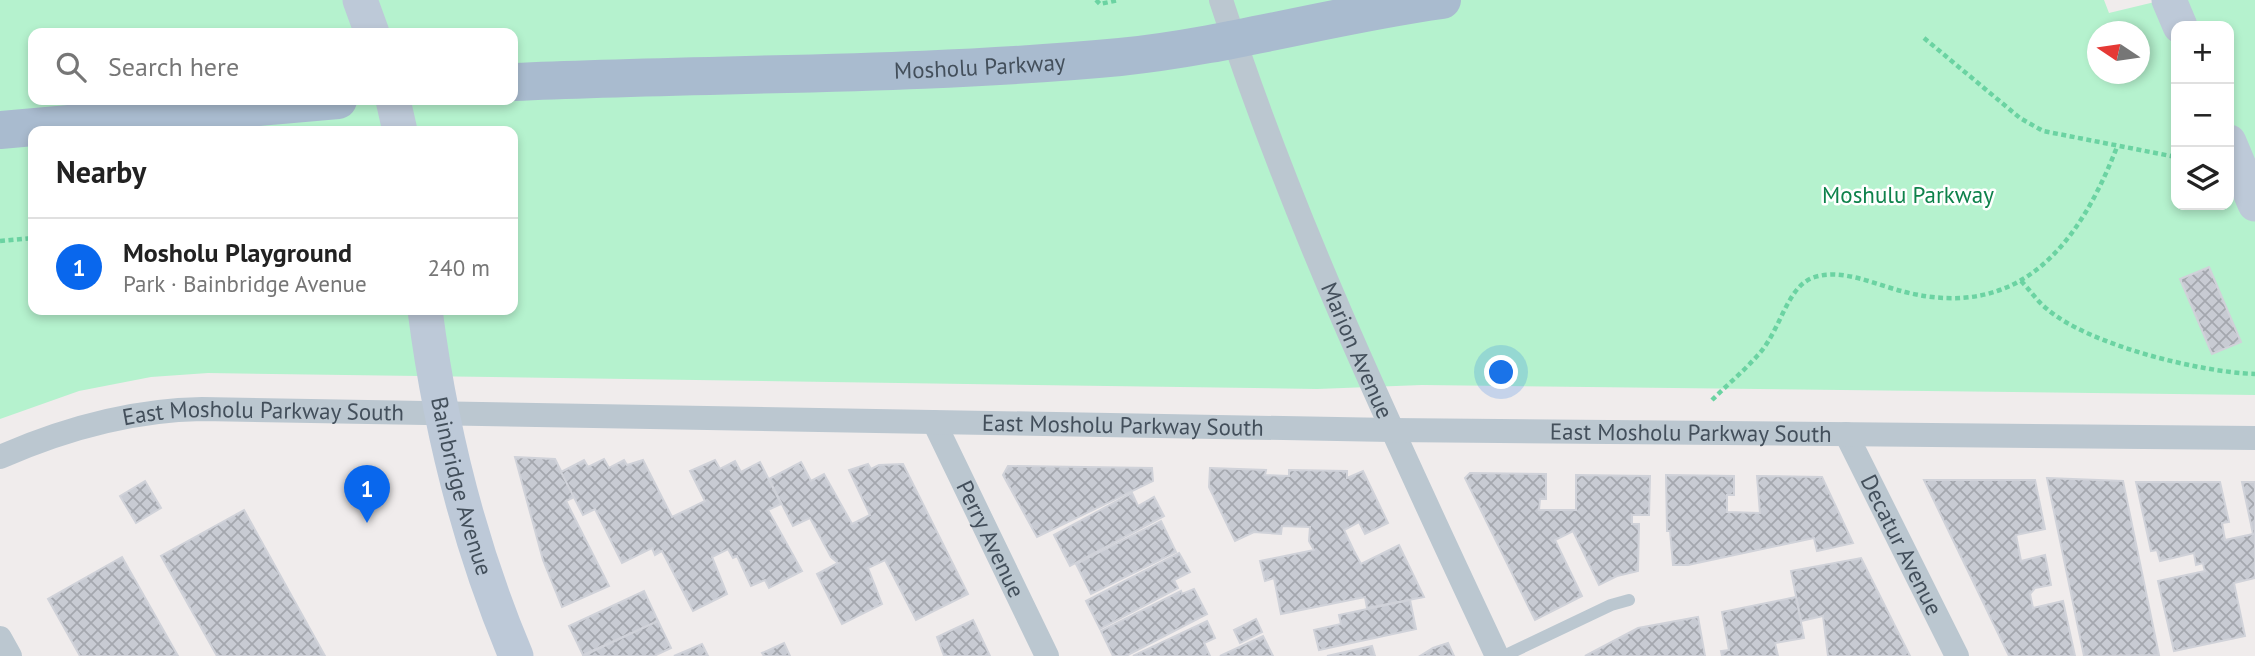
<!DOCTYPE html>
<html lang="en">
<head>
<meta charset="utf-8">
<style>
  :root { --surface:#fff; --page:#f2f2f2; --text:#222; --muted:#767676; --line:#e0e0e0; --accent:#0967ed }
  body { margin:0; font-family:"PT Sans",sans-serif; background:var(--page); color:var(--text) }
  .controls { position:absolute; right:21px; top:21px; display:grid; overflow:hidden; border-radius:14px; box-shadow:0 4px 10px #0003 }
  .controls button { width:63px; height:63px; display:grid; place-items:center; padding:0; border:0; border-bottom:2px solid var(--line); background:var(--surface); color:var(--text); font:35px sans-serif }
  .compass { position:absolute; left:2087px; top:21px; width:63px; height:63px; border-radius:50%; background:var(--surface); box-shadow:0 4px 10px #0003; rotate:283deg }
  .you { position:absolute; left:1502px; top:373px; width:24px; height:24px; margin:-18px; border:5px solid #fff; border-radius:50%; background:#1a73e8; box-shadow:0 0 0 10px #1a73e833 }
  .badge { display:grid; place-items:center; width:46px; height:46px; border-radius:50%; background:var(--accent); color:#fff; font-size:23px; font-weight:700 }
  .pin { position:absolute; translate:-50% -58px; filter:drop-shadow(0 2px 4px #0008) }
  .pin::after { content:''; position:absolute; top:37px; width:24px; height:21px; background:inherit; clip-path:polygon(0 0,100% 0,50% 100%) }
  .list { margin:0; padding:0; list-style:none }
  h2 { display:flex; justify-content:space-between; align-items:center; height:91px; margin:0; padding:0 28px; font-size:30px }
  h2 small { font-size:23px; font-weight:400; color:var(--muted) }
  .list li { display:grid; grid-template-columns:46px 1fr auto; gap:21px; align-items:center; box-sizing:border-box; height:98px; padding:0 28px; border-top:2px solid var(--line) }
  .list b { display:block; font-size:26px; white-space:nowrap }
  .list p { margin:0; font-size:23px; white-space:nowrap; color:var(--muted) }
  .list em { font-size:23px; font-style:normal; color:var(--muted) }
  .icon { flex:none; width:38px; height:38px; fill:none; stroke:currentColor; stroke-width:2; stroke-linecap:round; stroke-linejoin:round }
  .map { position:relative; flex:none; width:2255px; height:656px; overflow:hidden }
  .search { position:absolute; background:var(--surface); box-shadow:0 4px 10px #0003; left:28px; top:28px; width:490px; height:77px; display:flex; align-items:center; gap:18px; box-sizing:border-box; padding:0 24px; border-radius:14px; color:var(--muted); font-size:26px }
  .panel { position:absolute; background:var(--surface); box-shadow:0 4px 10px #0003; left:28px; top:126px; width:490px; height:189px; border-radius:14px }
  .map>svg:first-child { display:block }
  .green { fill:#b5f2ce; fill-rule:evenodd }
  .building { fill:url(#building-cross-hatch); stroke:#d0d2d9; stroke-width:2 }
  .lines { fill:none; stroke-linecap:round; stroke-linejoin:round }
  .path { stroke:#6bd3a2; stroke-width:4.5; stroke-dasharray:5 3.5; stroke-linecap:butt }
  .lane { stroke:#bbc7d0; stroke-width:12 }
  .street { stroke:#bbc7d0; stroke-width:24 }
  .secondary { stroke:#bdc9d8; stroke-width:35 }
  .primary { stroke:#a9bbcf; stroke-width:38 }
  .labels { text-anchor:middle; stroke-width:5; stroke-linejoin:round; paint-order:stroke }
  .street-label { font-size:23px; fill:#434f5b; stroke:#fff }
  .park-label { font-size:23px; fill:#0e824b; stroke:#fff }
</style>
</head>
<body>
<div class="map">
<svg width="2255" height="656" viewBox="0 0 2255 656">
  <defs>
    <pattern id="building-cross-hatch" width="8" height="8" patternUnits="userSpaceOnUse" patternTransform="scale(1.75)"><rect width="8" height="8" fill="#c8cbd3"/><path d="M0 0l8 8M0 8l8-8" fill="none" stroke="#a4a7ae"/></pattern>
  </defs>
  <rect width="100%" height="100%" fill="#f0ecec"/>
  <!-- green -->
  <path class="green" d="M0,0H2104L2109,13L2163,0H2255V395L1422,385L1317,389L208,373L151,377L79,391L0,419ZM2176,26H2229V205H2176ZM2098,32H2140V74H2098ZM33,33H513V100H33ZM33,131H513V310H33Z"/>
  <!-- building -->
  <g class="building">
    <path d="M2209,267L2241,342L2212,354L2180,279Z"/>
    <path d="M515,457L555,459L574,497L566,501L609,586L562,607L543,560Z"/>
    <path d="M604,459L609,468L624,460L627,465L643,460L672,517L705,501L690,471L715,460L720,469L735,461L741,472L760,462L781,504L768,510L802,571L769,588L765,580L751,586L737,556L733,558L728,549L712,557L727,594L693,611L662,551L655,555L652,548L622,563L595,509L583,515L561,472L584,460L588,467Z"/>
    <path d="M801,462L811,481L824,474L852,524L870,515L849,470L868,464L871,469L879,465L903,464L968,594L916,620L885,560L868,568L882,604L842,624L817,574L838,563L831,557L810,518L793,526L769,479Z"/>
    <path d="M1008,466L1152,468L1153,481L1037,537L1003,475Z"/>
    <path d="M1210,468L1266,470L1265,475L1289,476V470L1347,471V478L1363,471L1388,523L1365,534L1359,522L1344,530L1354,551L1361,564L1399,545L1424,597L1367,608L1365,597L1281,614L1274,578L1265,581L1260,561L1314,550L1309,541L1310,527L1282,526L1281,534L1254,532L1235,541L1209,487Z"/>
    <path d="M1470,473L1546,474V499H1540L1539,510H1576V475L1650,476L1649,515H1632V524H1639L1638,571L1617,576L1599,585L1573,531L1555,540L1582,596L1535,620L1465,478Z"/>
    <path d="M1666,475L1734,476V495H1727V512L1760,513L1757,476L1822,477L1853,543L1817,551L1814,538L1688,565H1673L1670,531H1667Z"/>
    <path d="M2047,478L2123,481L2159,655L2084,656Z"/>
    <path d="M1924,480H2035L2045,529L2016,535L2021,561L2045,555L2051,585L2035,588L2030,594L2033,608L2063,601L2075,656H2009Z"/>
    <path d="M145,481L161,508L136,523L120,496Z"/>
    <path d="M2136,482H2220L2229,522L2222,523L2225,540L2253,534L2242,482H2255V578L2234,583L2245,636L2174,651L2158,581L2205,571L2204,568L2203,563L2196,565L2194,553L2160,561L2157,550L2151,551Z"/>
    <path d="M1132,493L1138,506L1154,497L1164,516L1070,566L1054,535Z"/>
    <path d="M244,510L325,656H217L161,556Z"/>
    <path d="M1161,521L1176,552L1091,594L1076,564Z"/>
    <path d="M1179,553L1190,572L1174,580L1178,588L1100,629L1086,601Z"/>
    <path d="M122,557L178,656H80L48,599Z"/>
    <path d="M1861,558L1910,656H1828L1823,616L1801,621L1791,571Z"/>
    <path d="M1194,589L1207,614L1126,656H1113L1101,631L1181,591L1182,594Z"/>
    <path d="M644,591L658,621L583,655L569,626Z"/>
    <path d="M1796,597L1804,638L1775,643L1778,656H1722L1721,651L1729,650L1722,612Z"/>
    <path d="M1410,600L1416,629L1319,650L1314,630L1341,624L1339,615Z"/>
    <path d="M1698,617L1705,656H1585L1638,628Z"/>
    <path d="M1256,619L1262,632L1240,643L1234,630Z"/>
    <path d="M973,620L990,656H944L937,637Z"/>
    <path d="M658,621L671,648L654,656H583Z"/>
    <path d="M1207,621L1215,638L1204,643L1210,656H1133Z"/>
    <path d="M1263,636L1273,656H1220Z"/>
    <path d="M784,643L790,656H764L762,653Z"/>
    <path d="M1448,643L1454,656H1420L1433,648Z"/>
    <path d="M702,644L708,656H674Z"/>
    <path d="M1372,646L1375,656H1327Z"/>
  </g>
  <g class="lines">
    <!-- path -->
    <g class="path">
      <path d="M1096,0L1100,4L1119,0"/>
      <path d="M1924,38L2020,118L2043,131L2176,157"/>
      <path d="M0,241L33,238"/>
      <path d="M2021,281C2030,290 2037,301 2047,309C2089,345 2199,372 2255,374"/>
      <path d="M1712,400C1727,385 1744,371 1758,355C1771,341 1778,322 1787,305C1793,294 1800,283 1812,278C1841,267 1876,285 1905,292C2021,321 2079,244 2117,147"/>
    </g>
    <!-- lane -->
    <path class="lane" d="M1504,656L1611,605L1629,600"/>
    <!-- street -->
    <g class="street">
      <path id="s1" d="M1221,0C1294,226 1397,442 1497,656"/>
      <path id="s2" d="M934,422L1047,656"/>
      <path id="s3" d="M1846,434L1957,656"/>
      <path id="s4" d="M0,457C64,429 132,410 202,409L1391,430L2255,438"/>
      <path d="M0,638L10,656"/>
    </g>
    <!-- secondary -->
    <g class="secondary">
      <path d="M360,0L372,33"/>
      <path d="M2169,0L2180,26"/>
      <path d="M393,100L400,131"/>
      <path d="M2229,142L2255,204"/>
      <path id="s5" d="M425,310C440,427 470,547 516,656"/>
    </g>
    <!-- primary -->
    <g class="primary">
      <path id="s6" d="M513,82C715,73 918,76 1120,57C1228,46 1333,15 1442,0"/>
      <path d="M0,130L338,100"/>
    </g>
  </g>
  <g class="labels">
    <!-- street labels -->
    <g class="street-label">
      <text dy="8" stroke="none"><textPath href="#s6" startOffset="467">Mosholu Parkway</textPath></text>
      <text dy="8" stroke="none"><textPath href="#s1" startOffset="376">Marion Avenue</textPath></text>
      <text dy="8" stroke="none"><textPath href="#s4" startOffset="270">East Mosholu Parkway South</textPath></text>
      <text dy="8" stroke="none"><textPath href="#s4" startOffset="1130">East Mosholu Parkway South</textPath></text>
      <text dy="8" stroke="none"><textPath href="#s4" startOffset="1698">East Mosholu Parkway South</textPath></text>
      <text dy="8" stroke="none"><textPath href="#s5" startOffset="180">Bainbridge Avenue</textPath></text>
      <text dy="8" stroke="none"><textPath href="#s2" startOffset="130">Perry Avenue</textPath></text>
      <text dy="8" stroke="none"><textPath href="#s3" startOffset="124">Decatur Avenue</textPath></text>
    </g>
    <!-- park labels -->
    <g class="park-label">
      <text x="1908" y="203">Moshulu Parkway</text>
    </g>
  </g>
</svg>
<div class="controls">
<button>+</button>
<button>−</button>
<button><svg class="icon" aria-label="layers" viewBox="0 0 24 24"><path d="M12 4l9 5-9 5-9-5zM3 14l9 5 9-5"/></svg></button>
</div>
<svg class="compass" viewBox="-18 -18 36 36"><path d="M0-13l5 13h-10z" fill="#e53935"/><path d="M0 13l5-13h-10z" fill="#767676"/></svg>
<div class="you"></div>
<div class="pin badge" style="left:367px;top:523px">1</div>
<div class="search"><svg class="icon" aria-label="search" viewBox="0 0 24 24"><circle cx="10" cy="10" r="6"/><path d="M15 15l6 6"/></svg>Search here</div>
<section class="panel">
<h2>Nearby<small></small></h2>
<ul class="list">
<li><span class="badge">1</span><div><b>Mosholu Playground</b><p>Park · Bainbridge Avenue</p></div><em>240 m</em></li>
</ul>
</section>
</div>
</body>
</html>
